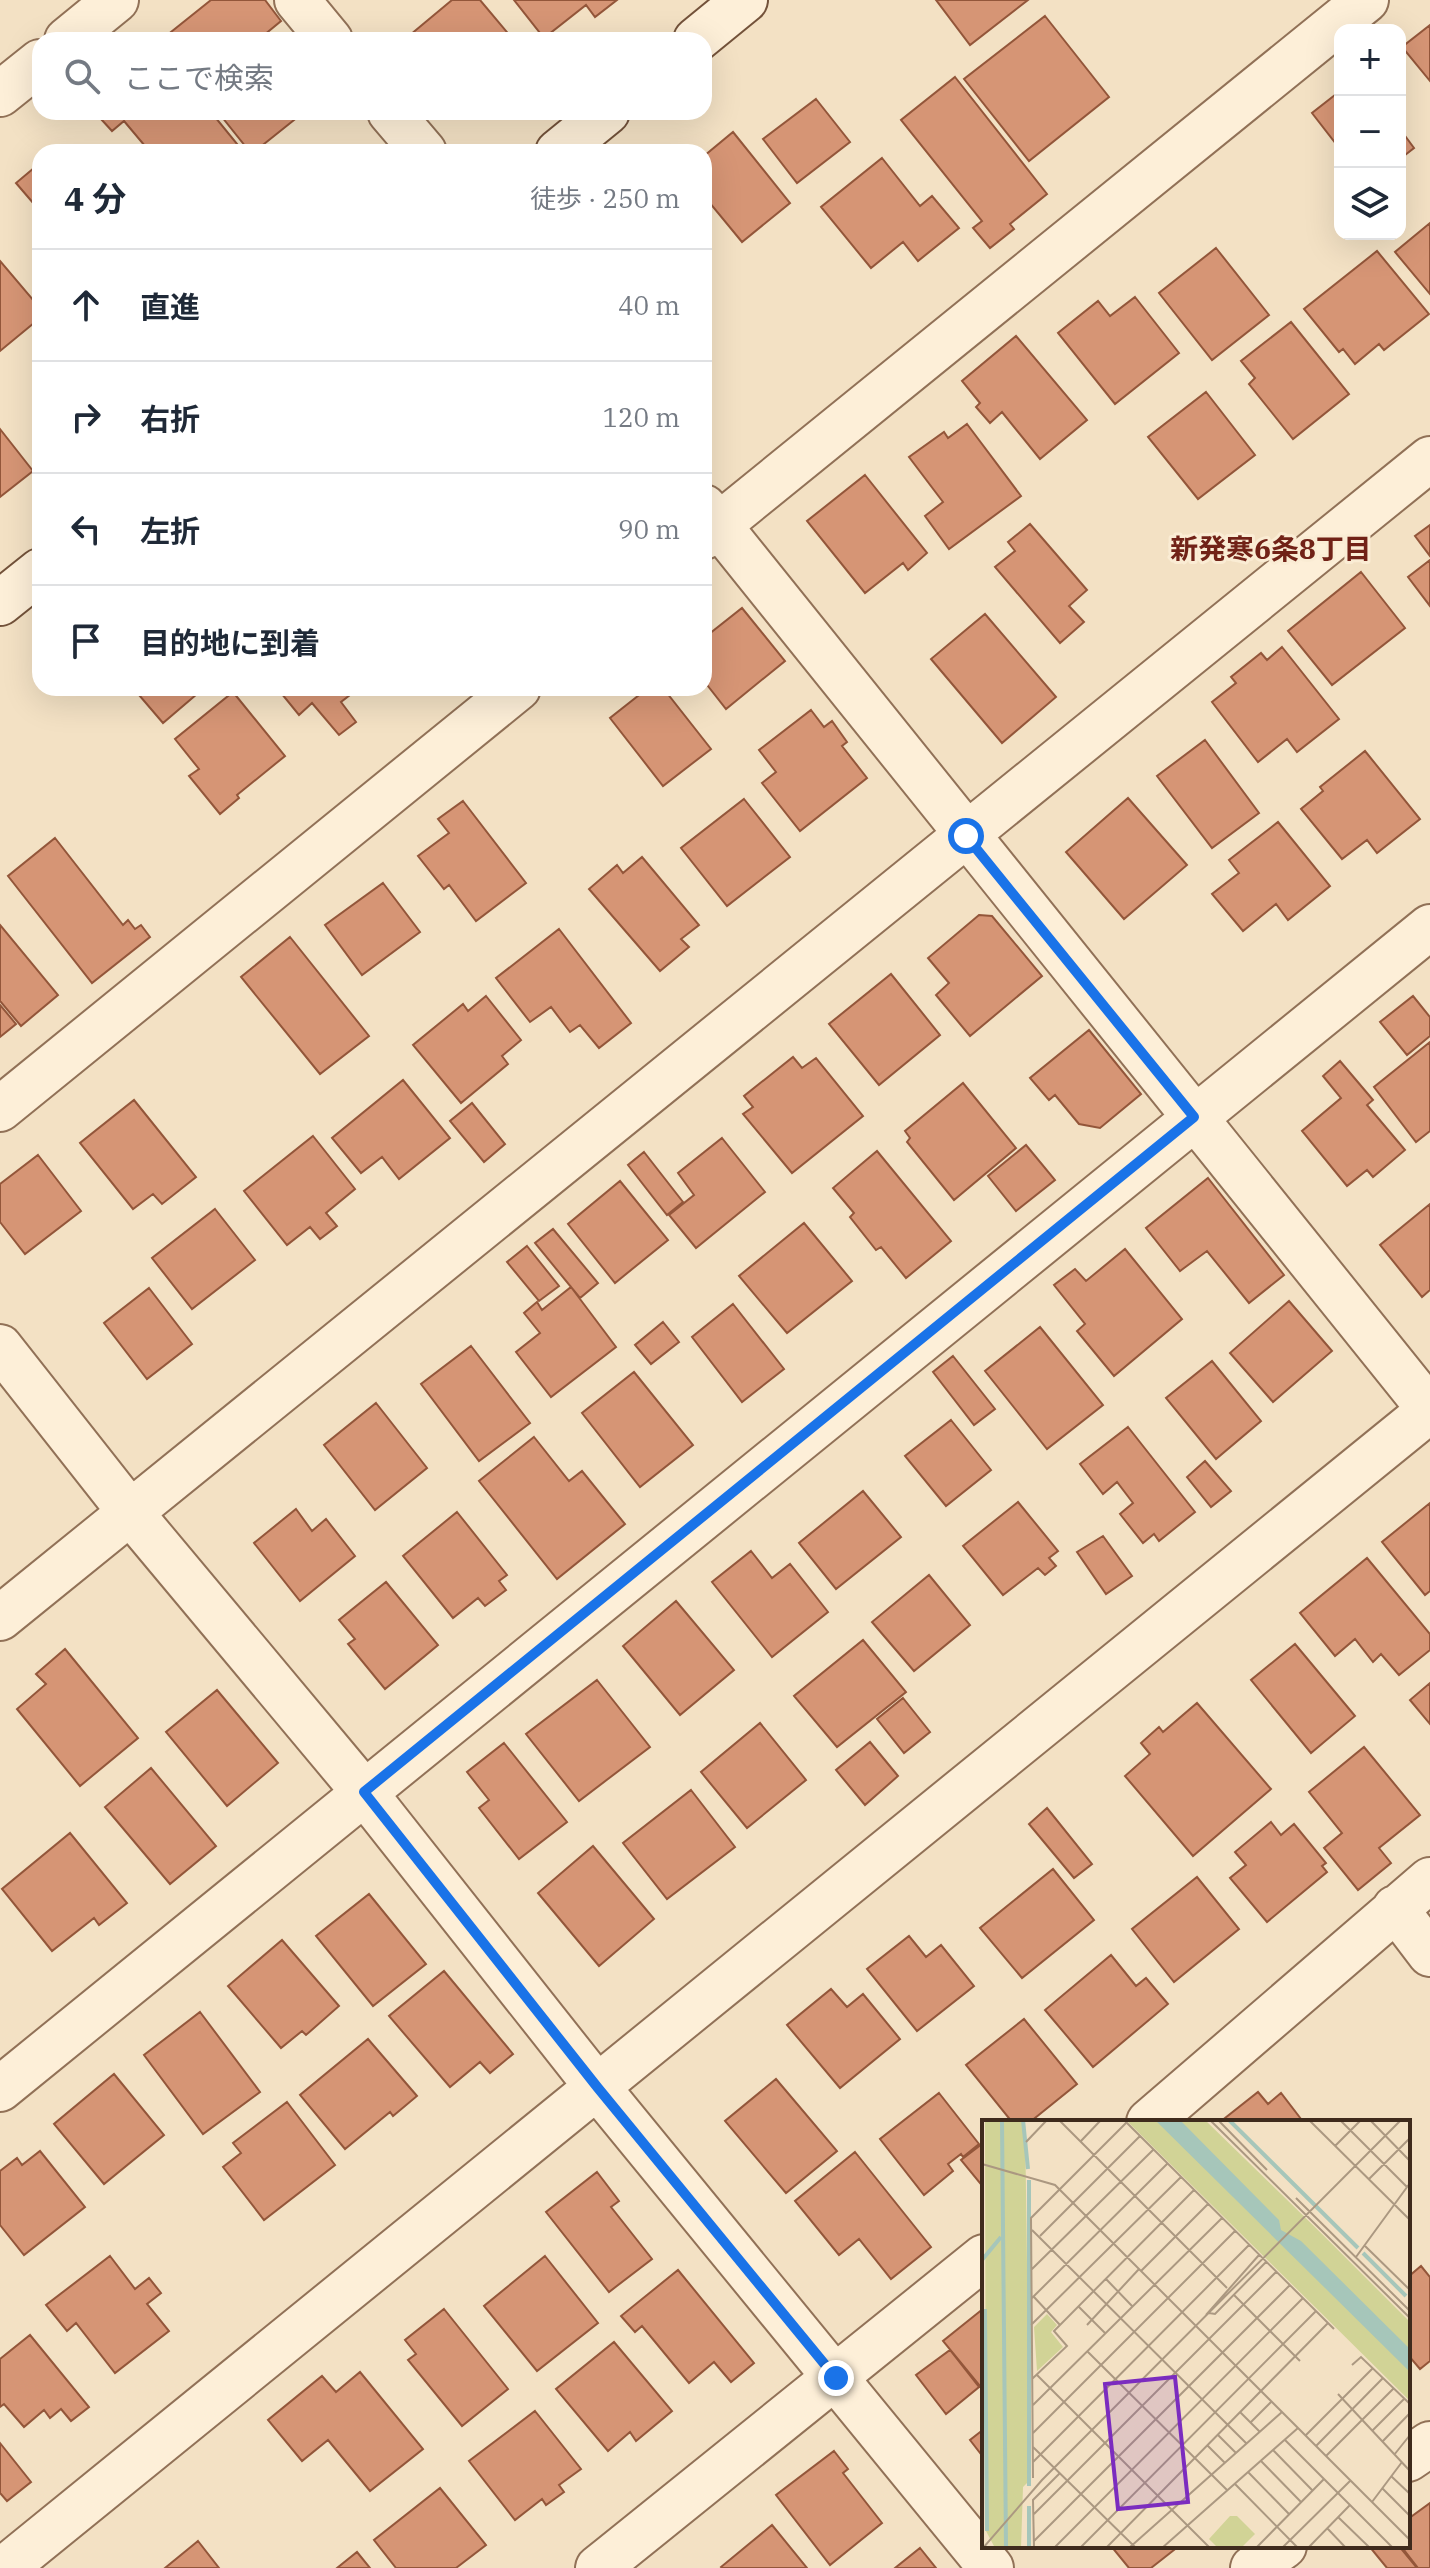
<!DOCTYPE html>
<html lang="ja">
<meta charset="utf-8">
<style>
:root{--surface:#fff;--page:#f2f2f3;--text:#1f2937;--muted:#747a83;--line:#e0e1e3}
body{margin:0;font-family:"IBM Plex Serif","Noto Sans JP",serif;background:var(--page);color:var(--text)}
.controls{position:absolute;right:24px;top:24px;display:grid;overflow:hidden;border-radius:16px;box-shadow:0 8px 32px #0002}
.controls button{width:72px;height:72px;display:grid;place-items:center;padding:0;border:0;border-bottom:2px solid var(--line);background:var(--surface);color:var(--text);font:40px sans-serif}
.stop{position:absolute;width:24px;height:24px;margin:-18px;border:6px solid #1a73e8;border-radius:50%;background:#fff}
.stop.end{background:#1a73e8;border-color:#fff;box-shadow:0 2px 8px #0008}
.list{margin:0;padding:0;list-style:none}
h2{display:flex;justify-content:space-between;align-items:center;height:104px;margin:0;padding:0 32px;font-size:34px}
h2 small{font-size:26px;font-weight:400;color:var(--muted)}
.list li{display:grid;grid-template-columns:52px 1fr auto;gap:24px;align-items:center;box-sizing:border-box;height:112px;padding:0 32px;border-top:2px solid var(--line)}
.list b{display:block;font-size:30px;white-space:nowrap}
.list em{font-size:26px;font-style:normal;color:var(--muted)}
.icon{flex:none;width:44px;height:44px;fill:none;stroke:currentColor;stroke-width:2;stroke-linecap:round;stroke-linejoin:round}
.map{position:relative;flex:none;width:1430px;height:2568px;overflow:hidden}
.search{position:absolute;background:var(--surface);box-shadow:0 8px 32px #0002;left:32px;top:32px;width:680px;height:88px;display:flex;align-items:center;gap:20px;box-sizing:border-box;padding:0 28px;border-radius:24px;color:var(--muted);font-size:30px}
.panel{position:absolute;background:var(--surface);box-shadow:0 8px 32px #0002;left:32px;top:144px;width:680px;height:552px;border-radius:24px}
.map>svg:first-child{display:block}
.building{fill:#d69575;stroke:#93563a;stroke-width:2}
.lines{fill:none;stroke-linecap:round;stroke-linejoin:round}
.street-casing{stroke:#917157;stroke-width:48}
.secondary-casing{stroke:#73523a;stroke-width:48}
.street{stroke:#fdefd8;stroke-width:44}
.secondary{stroke:#fdefd8;stroke-width:44}
.route{stroke:#1a73e8;stroke-width:10}
.labels{text-anchor:middle;stroke-width:6;stroke-linejoin:round;paint-order:stroke}
.neighbourhood-label{font-size:28px;font-weight:bold;fill:#712217;stroke:#faecd4}
.inset-river{fill:none;stroke:#a6c6ba;stroke-width:4}
.inset-road{fill:none;stroke:#ab9881;stroke-width:2}
.view{fill:#7b2cbf;fill-opacity:0.15;stroke:#7b2cbf;stroke-width:4}
.inset-edge{fill:none;stroke:#3f2b1d;stroke-width:4}
</style>
<div class="map">
<svg width="1430" height="2568" viewBox="0 0 1430 2568">
<rect width="100%" height="100%" fill="#f3e1c4"/>
<!-- building -->
<path class="building" d="M 211,0 L 265,0 L 281,21 L 258,40 L 161,40 Z
M 452,0 L 480,0 L 511,37 L 507,40 L 404,40 Z
M 514,0 L 617,0 L 595,17 L 586,5 L 544,38 Z
M 936,0 L 1028,0 L 970,45 Z
M 1045,16 L 1109,97 L 1029,161 L 964,79 Z
M 1430,25 L 1430,81 L 1402,47 Z
M 955,77 L 1047,194 L 1010,224 L 1014,229 L 990,248 L 973,228 L 982,221 L 901,120 Z
M 1340,91 L 1340,149 L 1312,113 Z
M 816,99 L 850,142 L 797,183 L 763,139 Z
M 109,112 L 211,112 L 242,150 L 150,152 L 124,121 L 112,131 L 101,119 Z
M 218,112 L 304,112 L 254,152 L 250,152 Z
M 1400,129 L 1414,148 L 1400,159 Z
M 733,132 L 790,203 L 742,242 L 704,196 L 704,156 Z
M 882,158 L 920,206 L 932,196 L 959,228 L 918,261 L 903,242 L 871,268 L 821,207 Z
M 40,163 L 40,211 L 16,183 Z
M 1430,223 L 1430,294 L 1395,252 Z
M 1216,248 L 1269,315 L 1212,360 L 1159,293 Z
M 1377,251 L 1429,314 L 1384,350 L 1379,344 L 1355,364 L 1343,349 L 1339,352 L 1304,309 Z
M 0,261 L 40,308 L 40,318 L 0,351 Z
M 1135,297 L 1179,353 L 1115,404 L 1058,333 L 1098,301 L 1110,316 Z
M 1291,322 L 1349,394 L 1293,439 L 1249,384 L 1255,378 L 1241,361 Z
M 1016,336 L 1087,420 L 1040,459 L 1002,412 L 990,423 L 976,407 L 980,403 L 962,381 Z
M 1206,392 L 1255,455 L 1198,499 L 1148,437 Z
M 967,424 L 1021,496 L 949,549 L 925,516 L 943,502 L 909,457 L 944,432 L 948,438 Z
M 0,429 L 33,471 L 0,497 Z
M 865,475 L 927,553 L 908,570 L 903,563 L 865,593 L 807,521 Z
M 1030,524 L 1087,590 L 1069,606 L 1084,622 L 1060,643 L 995,567 L 1015,551 L 1008,542 Z
M 1430,525 L 1430,556 L 1415,536 Z
M 1430,560 L 1430,606 L 1408,577 Z
M 1361,572 L 1405,628 L 1332,685 L 1288,631 Z
M 742,608 L 785,661 L 726,709 L 704,681 L 704,638 Z
M 985,614 L 1056,697 L 1002,743 L 931,659 Z
M 1282,647 L 1339,719 L 1297,752 L 1287,739 L 1258,762 L 1212,702 L 1236,683 L 1231,677 L 1261,653 L 1267,660 Z
M 133,688 L 204,688 L 163,723 Z
M 277,688 L 359,688 L 341,702 L 356,722 L 339,735 L 312,703 L 299,715 Z
M 648,688 L 663,688 L 711,749 L 663,786 L 610,718 Z
M 233,692 L 285,756 L 237,795 L 239,798 L 220,814 L 189,776 L 199,769 L 175,739 Z
M 811,710 L 824,727 L 832,721 L 847,742 L 842,746 L 867,778 L 800,831 L 762,783 L 776,772 L 759,750 Z
M 1205,740 L 1259,813 L 1212,848 L 1157,776 Z
M 1365,751 L 1420,819 L 1377,853 L 1367,840 L 1342,859 L 1301,809 L 1323,791 L 1320,787 Z
M 1128,798 L 1187,865 L 1124,919 L 1066,852 Z
M 744,799 L 790,857 L 727,906 L 681,848 Z
M 463,801 L 526,883 L 476,921 L 449,885 L 444,889 L 418,856 L 449,833 L 438,819 Z
M 1278,822 L 1330,886 L 1288,920 L 1276,904 L 1243,931 L 1212,894 L 1239,873 L 1229,860 Z
M 55,838 L 123,925 L 128,920 L 135,929 L 141,925 L 150,937 L 92,983 L 8,876 Z
M 642,857 L 699,925 L 681,939 L 689,947 L 660,971 L 589,889 L 617,865 L 623,873 Z
M 383,883 L 420,932 L 362,975 L 325,925 Z
M 979,915 L 992,916 L 1042,976 L 970,1036 L 936,995 L 949,983 L 928,958 Z
M 0,925 L 58,995 L 21,1026 L 0,1001 Z
M 559,929 L 631,1023 L 599,1048 L 580,1025 L 570,1032 L 551,1007 L 530,1022 L 496,978 Z
M 290,937 L 369,1036 L 320,1074 L 241,977 Z
M 891,974 L 940,1035 L 879,1085 L 829,1024 Z
M 486,996 L 521,1040 L 502,1056 L 508,1064 L 461,1103 L 413,1045 L 463,1004 L 468,1011 Z
M 1413,996 L 1430,1017 L 1430,1036 L 1407,1055 L 1380,1022 Z
M 0,1005 L 16,1024 L 0,1037 Z
M 1089,1030 L 1141,1094 L 1100,1128 L 1079,1124 L 1055,1095 L 1049,1100 L 1030,1078 Z
M 1430,1042 L 1430,1131 L 1416,1142 L 1374,1087 Z
M 793,1057 L 802,1068 L 816,1058 L 863,1116 L 792,1173 L 743,1114 L 753,1107 L 744,1096 Z
M 1340,1061 L 1373,1100 L 1367,1105 L 1405,1150 L 1373,1177 L 1367,1170 L 1347,1186 L 1302,1131 L 1341,1098 L 1323,1076 Z
M 403,1080 L 450,1138 L 399,1179 L 382,1157 L 361,1173 L 332,1138 Z
M 963,1083 L 1016,1148 L 954,1200 L 907,1142 L 910,1138 L 905,1131 Z
M 134,1100 L 196,1177 L 162,1204 L 153,1194 L 133,1209 L 80,1143 Z
M 472,1103 L 505,1144 L 484,1162 L 450,1121 Z
M 313,1136 L 355,1189 L 326,1213 L 337,1226 L 320,1239 L 310,1227 L 287,1245 L 244,1191 Z
M 722,1138 L 765,1192 L 696,1248 L 669,1215 L 694,1195 L 678,1173 Z
M 1026,1145 L 1055,1180 L 1016,1211 L 988,1176 Z
M 877,1151 L 951,1241 L 906,1278 L 881,1247 L 876,1250 L 850,1217 L 854,1213 L 833,1188 Z
M 644,1152 L 683,1202 L 667,1215 L 628,1165 Z
M 38,1155 L 81,1211 L 25,1254 L 0,1222 L 0,1184 Z
M 1208,1178 L 1284,1275 L 1249,1303 L 1207,1251 L 1180,1271 L 1146,1228 Z
M 620,1181 L 668,1240 L 615,1283 L 568,1224 Z
M 1430,1204 L 1430,1290 L 1422,1297 L 1380,1245 Z
M 215,1209 L 255,1260 L 192,1309 L 152,1258 Z
M 804,1223 L 852,1281 L 787,1333 L 739,1276 Z
M 553,1229 L 598,1283 L 580,1298 L 535,1243 Z
M 527,1246 L 559,1286 L 539,1301 L 507,1262 Z
M 1125,1249 L 1182,1319 L 1114,1376 L 1077,1331 L 1085,1324 L 1054,1285 L 1075,1269 L 1086,1281 Z
M 571,1287 L 616,1347 L 551,1397 L 516,1352 L 540,1333 L 524,1313 L 537,1302 L 542,1310 Z
M 149,1288 L 192,1344 L 147,1379 L 104,1323 Z
M 1289,1301 L 1332,1351 L 1273,1402 L 1230,1353 Z
M 733,1304 L 784,1369 L 742,1402 L 692,1337 Z
M 663,1322 L 679,1342 L 651,1364 L 635,1345 Z
M 1040,1327 L 1103,1405 L 1047,1449 L 985,1371 Z
M 471,1346 L 530,1423 L 479,1461 L 421,1384 Z
M 953,1356 L 995,1409 L 974,1425 L 933,1372 Z
M 1212,1361 L 1261,1421 L 1216,1459 L 1166,1398 Z
M 634,1372 L 693,1445 L 640,1487 L 582,1413 Z
M 376,1403 L 427,1468 L 375,1510 L 324,1445 Z
M 951,1420 L 991,1470 L 946,1506 L 905,1456 Z
M 1128,1427 L 1195,1512 L 1159,1541 L 1154,1534 L 1143,1543 L 1120,1514 L 1133,1503 L 1117,1482 L 1103,1494 L 1080,1464 Z
M 534,1437 L 569,1481 L 582,1471 L 625,1524 L 557,1579 L 479,1481 Z
M 1205,1461 L 1231,1491 L 1211,1507 L 1187,1477 Z
M 863,1491 L 901,1537 L 836,1589 L 799,1543 Z
M 1018,1502 L 1058,1551 L 1049,1558 L 1056,1566 L 1045,1575 L 1038,1568 L 1003,1595 L 963,1546 Z
M 1430,1503 L 1430,1591 L 1425,1595 L 1382,1542 Z
M 296,1509 L 312,1531 L 326,1519 L 355,1556 L 300,1601 L 254,1543 Z
M 457,1512 L 507,1575 L 499,1581 L 506,1590 L 485,1606 L 478,1598 L 453,1618 L 403,1556 Z
M 1103,1536 L 1132,1576 L 1106,1594 L 1077,1552 Z
M 751,1551 L 772,1578 L 790,1564 L 828,1612 L 772,1657 L 712,1582 Z
M 1367,1558 L 1430,1634 L 1430,1650 L 1399,1675 L 1381,1654 L 1373,1662 L 1355,1639 L 1335,1656 L 1300,1613 Z
M 929,1575 L 970,1625 L 914,1671 L 872,1622 Z
M 386,1582 L 438,1645 L 385,1689 L 348,1644 L 355,1639 L 339,1620 Z
M 676,1601 L 734,1670 L 680,1715 L 623,1646 Z
M 863,1640 L 906,1692 L 837,1747 L 794,1696 Z
M 1295,1644 L 1355,1716 L 1311,1753 L 1251,1680 Z
M 65,1649 L 138,1738 L 80,1786 L 17,1709 L 46,1684 L 36,1674 Z
M 597,1680 L 650,1747 L 579,1801 L 526,1734 Z
M 1430,1683 L 1430,1724 L 1410,1700 Z
M 217,1690 L 278,1763 L 227,1806 L 166,1732 Z
M 903,1698 L 930,1732 L 904,1753 L 877,1719 Z
M 1197,1703 L 1271,1789 L 1193,1856 L 1125,1776 L 1150,1754 L 1141,1743 L 1159,1727 L 1163,1732 Z
M 760,1723 L 806,1780 L 747,1828 L 701,1772 Z
M 870,1742 L 898,1776 L 865,1805 L 836,1770 Z
M 504,1743 L 567,1822 L 519,1859 L 479,1808 L 489,1800 L 467,1772 Z
M 1364,1747 L 1420,1815 L 1379,1848 L 1391,1863 L 1358,1890 L 1324,1848 L 1342,1833 L 1309,1792 Z
M 151,1768 L 216,1846 L 170,1884 L 105,1807 Z
M 691,1790 L 735,1847 L 667,1899 L 623,1843 Z
M 1047,1808 L 1092,1864 L 1074,1878 L 1029,1824 Z
M 1271,1822 L 1281,1835 L 1294,1824 L 1326,1863 L 1322,1866 L 1327,1872 L 1267,1922 L 1230,1878 L 1246,1865 L 1235,1852 Z
M 70,1833 L 127,1903 L 99,1925 L 94,1918 L 52,1951 L 2,1889 Z
M 593,1846 L 654,1919 L 599,1966 L 538,1893 Z
M 1053,1869 L 1094,1920 L 1022,1978 L 980,1928 Z
M 1197,1877 L 1239,1929 L 1174,1982 L 1132,1929 Z
M 369,1894 L 426,1964 L 373,2006 L 316,1936 Z
M 909,1936 L 926,1957 L 941,1945 L 974,1986 L 917,2031 L 867,1969 Z
M 282,1940 L 339,2006 L 306,2035 L 302,2031 L 281,2048 L 228,1986 Z
M 1111,1955 L 1136,1986 L 1146,1978 L 1168,2004 L 1093,2067 L 1045,2010 Z
M 444,1971 L 513,2054 L 490,2073 L 480,2062 L 450,2087 L 389,2016 Z
M 831,1989 L 847,2007 L 863,1994 L 900,2039 L 840,2088 L 787,2025 Z
M 200,2012 L 260,2092 L 203,2134 L 144,2055 Z
M 1024,2019 L 1077,2084 L 1030,2122 L 1012,2122 L 966,2065 Z
M 368,2039 L 417,2096 L 393,2116 L 390,2112 L 345,2149 L 300,2095 Z
M 114,2074 L 164,2135 L 104,2184 L 54,2124 Z
M 776,2079 L 837,2151 L 786,2193 L 725,2121 Z
M 1258,2092 L 1268,2104 L 1281,2093 L 1301,2119 L 1297,2122 L 1220,2122 Z
M 939,2093 L 979,2144 L 963,2157 L 961,2154 L 948,2164 L 953,2171 L 924,2195 L 880,2139 Z
M 287,2102 L 335,2165 L 264,2220 L 223,2167 L 241,2153 L 233,2143 Z
M 982,2144 L 984,2147 L 984,2188 L 961,2160 Z
M 40,2151 L 85,2207 L 24,2255 L 0,2225 L 0,2171 L 17,2158 L 22,2165 Z
M 855,2152 L 931,2247 L 891,2279 L 859,2239 L 839,2255 L 795,2201 Z
M 597,2172 L 619,2201 L 611,2207 L 652,2259 L 609,2292 L 546,2212 Z
M 110,2256 L 135,2289 L 149,2278 L 161,2293 L 147,2304 L 169,2331 L 115,2373 L 76,2323 L 67,2331 L 46,2305 Z
M 545,2256 L 598,2323 L 537,2371 L 484,2306 Z
M 1421,2266 L 1430,2277 L 1430,2361 L 1420,2369 L 1408,2355 L 1408,2277 Z
M 678,2270 L 754,2363 L 731,2382 L 714,2362 L 689,2383 L 642,2326 L 635,2332 L 621,2316 Z
M 984,2308 L 984,2391 L 943,2341 Z
M 444,2309 L 508,2389 L 462,2426 L 408,2360 L 416,2354 L 405,2340 Z
M 30,2335 L 89,2407 L 71,2421 L 61,2409 L 50,2418 L 44,2410 L 24,2427 L 4,2404 L 0,2407 L 0,2359 Z
M 614,2342 L 672,2411 L 636,2441 L 630,2432 L 608,2451 L 556,2389 Z
M 950,2350 L 979,2387 L 946,2414 L 916,2375 Z
M 360,2372 L 423,2449 L 370,2491 L 328,2440 L 302,2461 L 268,2420 L 322,2376 L 336,2392 Z
M 535,2411 L 581,2469 L 559,2485 L 564,2492 L 546,2505 L 542,2499 L 515,2520 L 469,2461 Z
M 984,2429 L 984,2458 L 970,2440 Z
M 0,2443 L 31,2482 L 7,2501 L 0,2493 Z
M 834,2451 L 848,2469 L 843,2473 L 882,2523 L 830,2565 L 776,2495 Z
M 440,2488 L 486,2545 L 456,2568 L 396,2568 L 374,2540 Z
M 1430,2503 L 1430,2568 L 1418,2568 L 1401,2546 L 1408,2546 L 1408,2519 Z
M 772,2525 L 807,2568 L 722,2568 L 721,2567 Z
M 198,2541 L 219,2568 L 165,2568 Z
M 1111,2546 L 1179,2546 L 1151,2568 L 1129,2568 Z
M 1369,2546 L 1399,2546 L 1417,2568 L 1387,2568 Z
M 920,2548 L 936,2568 L 895,2568 Z
M 357,2552 L 370,2568 L 337,2568 Z"/>
<g class="lines">
<!-- street casing -->
<g class="street-casing">
<path id="street" d="M 297,0 L 330,40
M 67,40 L 116,0
M 0,94 L 40,62
M 390,112 L 424,152
M 704,507 L 1430,1410
M 704,537 L 1366,0
M 0,1109 L 518,688
M 0,1347 L 130,1512 L 364,1792 L 598,2088 L 991,2568
M 0,1618 L 1430,459
M 1395,1908 L 1430,1954
M 0,2089 L 1430,927
M 1149,2122 L 1430,1880
M 1408,2459 L 1430,2444
M 5,2568 L 1430,1410
M 598,2568 L 984,2257
M 1253,2568 L 1284,2546"/>
</g>
<!-- secondary casing -->
<g class="secondary-casing">
<path id="secondary" d="M 696,40 L 745,0
M 558,152 L 607,112
M 0,603 L 40,571"/>
</g>
<!-- street -->
<use href="#street" class="street"/>
<!-- secondary -->
<use href="#secondary" class="secondary"/>
</g>
<g class="lines">
<!-- route -->
<path class="route" d="M 836,2378 L 598,2088 L 364,1792 L 1194,1117 L 966,836"/>
</g>
<g class="labels">
<!-- neighbourhood labels -->
<g class="neighbourhood-label">
<text x="1271" y="559">新発寒6条8丁目</text>
</g>
</g>
<!-- overview -->
<g transform="translate(982 2120)">
<rect width="428" height="428" fill="#f3e1c4"/>
<path d="M 3,0 L 43,0 L 48,360 L 41,367 L 39,428 L 13,428 L 4,411 ZM 144,0 L 223,0 L 340,114 L 428,202 L 428,281 ZM 65,194 L 75,205 L 69,212 L 81,227 L 55,251 L 52,207 ZM 248,396 L 255,396 L 273,414 L 259,428 L 236,428 L 227,419 Z" fill="#d1d396"/>
<path d="M 173,0 L 198,0 L 297,100 L 299,110 L 319,121 L 428,229 L 428,252 Z" fill="#a6c6ba"/>
<path class="inset-river" d="M 20,0 L 24,428M 41,0 L 46,49M 247,0 L 376,128M 381,133 L 424,176M 0,140 L 19,117M 3,189 L 5,411M 47,366 L 47,60M 47,386 L 47,428"/>
<path class="inset-road" d="M 77,0 L 245,168M 228,0 L 428,198M 236,0 L 285,50M 327,0 L 428,100M 358,0 L 425,67M 388,0 L 428,41M 143,1 L 352,209M 44,22 L 65,0M 98,22 L 119,0M 353,26 L 379,0M 0,44 L 73,65 L 428,420M 387,59 L 428,18M 314,78 L 428,191M 50,110 L 265,324M 58,116 L 158,16M 382,125 L 428,170M 374,137 L 428,63M 49,150 L 171,30M 159,151 L 226,84M 124,159 L 151,187M 252,175 L 318,241M 52,177 L 78,205M 50,178 L 185,44M 96,186 L 124,214M 227,193 L 233,194 L 284,142M 224,195 L 277,135M 49,205 L 199,57M 105,205 L 157,149M 106,232 L 245,370M 370,245 L 379,237 L 428,284M 55,255 L 228,428M 0,257 L 0,413M 50,259 L 85,226 L 72,211 L 212,70M 356,274 L 428,351M 51,285 L 240,98M 258,292 L 278,312M 269,302 L 290,281M 390,311 L 422,279M 51,313 L 253,111M 236,315 L 254,333M 323,316 L 391,248M 303,320 L 411,428M 400,322 L 428,293M 226,326 L 243,343M 334,326 L 401,258M 51,327 L 154,428M 291,330 L 331,371M 412,335 L 428,315M 344,336 L 412,268M 279,341 L 319,382M 51,342 L 267,125M 266,352 L 307,394M 409,356 L 428,374M 51,358 L 49,98 L 144,3M 253,364 L 316,428M 400,368 L 428,396M 390,382 L 420,342M 52,394 L 294,152M 356,397 L 388,428M 345,408 L 364,428M 52,421 L 308,165M 1,428 L 60,360 L 419,0M 52,428 L 51,380 L 78,353M 72,428 L 321,178M 98,428 L 334,191M 124,428 L 346,203M 147,428 L 300,292M 180,428 L 316,308M 274,428 L 342,359M 300,428 L 368,361M 326,428 L 368,385"/>
<path class="view" d="M 193,257 L 206,382 L 136,389 L 123,264 Z"/>
<rect width="428" height="428" class="inset-edge"/>
</g>
</svg>
<div class="controls">
<button>+</button>
<button>−</button>
<button><svg class="icon" aria-label="layers" viewBox="0 0 24 24"><path d="M12 4l9 5-9 5-9-5zM3 14l9 5 9-5"/></svg></button>
</div>
<div class="stop" style="left:966px;top:836px"></div>
<div class="stop end" style="left:836px;top:2378px"></div>
<div class="search"><svg class="icon" aria-label="search" viewBox="0 0 24 24"><circle cx="10" cy="10" r="6"/><path d="M15 15l6 6"/></svg>ここで検索</div>
<section class="panel">
<h2>4 分<small>徒歩 · 250 m</small></h2>
<ul class="list">
<li><svg class="icon" aria-label="ahead" viewBox="0 0 24 24"><path d="M12 20V5M6 11l6-6 6 6"/></svg><div><b>直進</b></div><em>40 m</em></li>
<li><svg class="icon" aria-label="right" viewBox="0 0 24 24"><path d="M7 20v-9h11M14 6l5 5-5 5"/></svg><div><b>右折</b></div><em>120 m</em></li>
<li><svg class="icon" aria-label="left" viewBox="0 0 24 24"><path d="M17 20v-9H6M10 6l-5 5 5 5"/></svg><div><b>左折</b></div><em>90 m</em></li>
<li><svg class="icon" aria-label="arrive" viewBox="0 0 24 24"><path d="M6 21V4h12l-3 4 3 4H6"/></svg><div><b>目的地に到着</b></div></li>
</ul>
</section>
</div>
